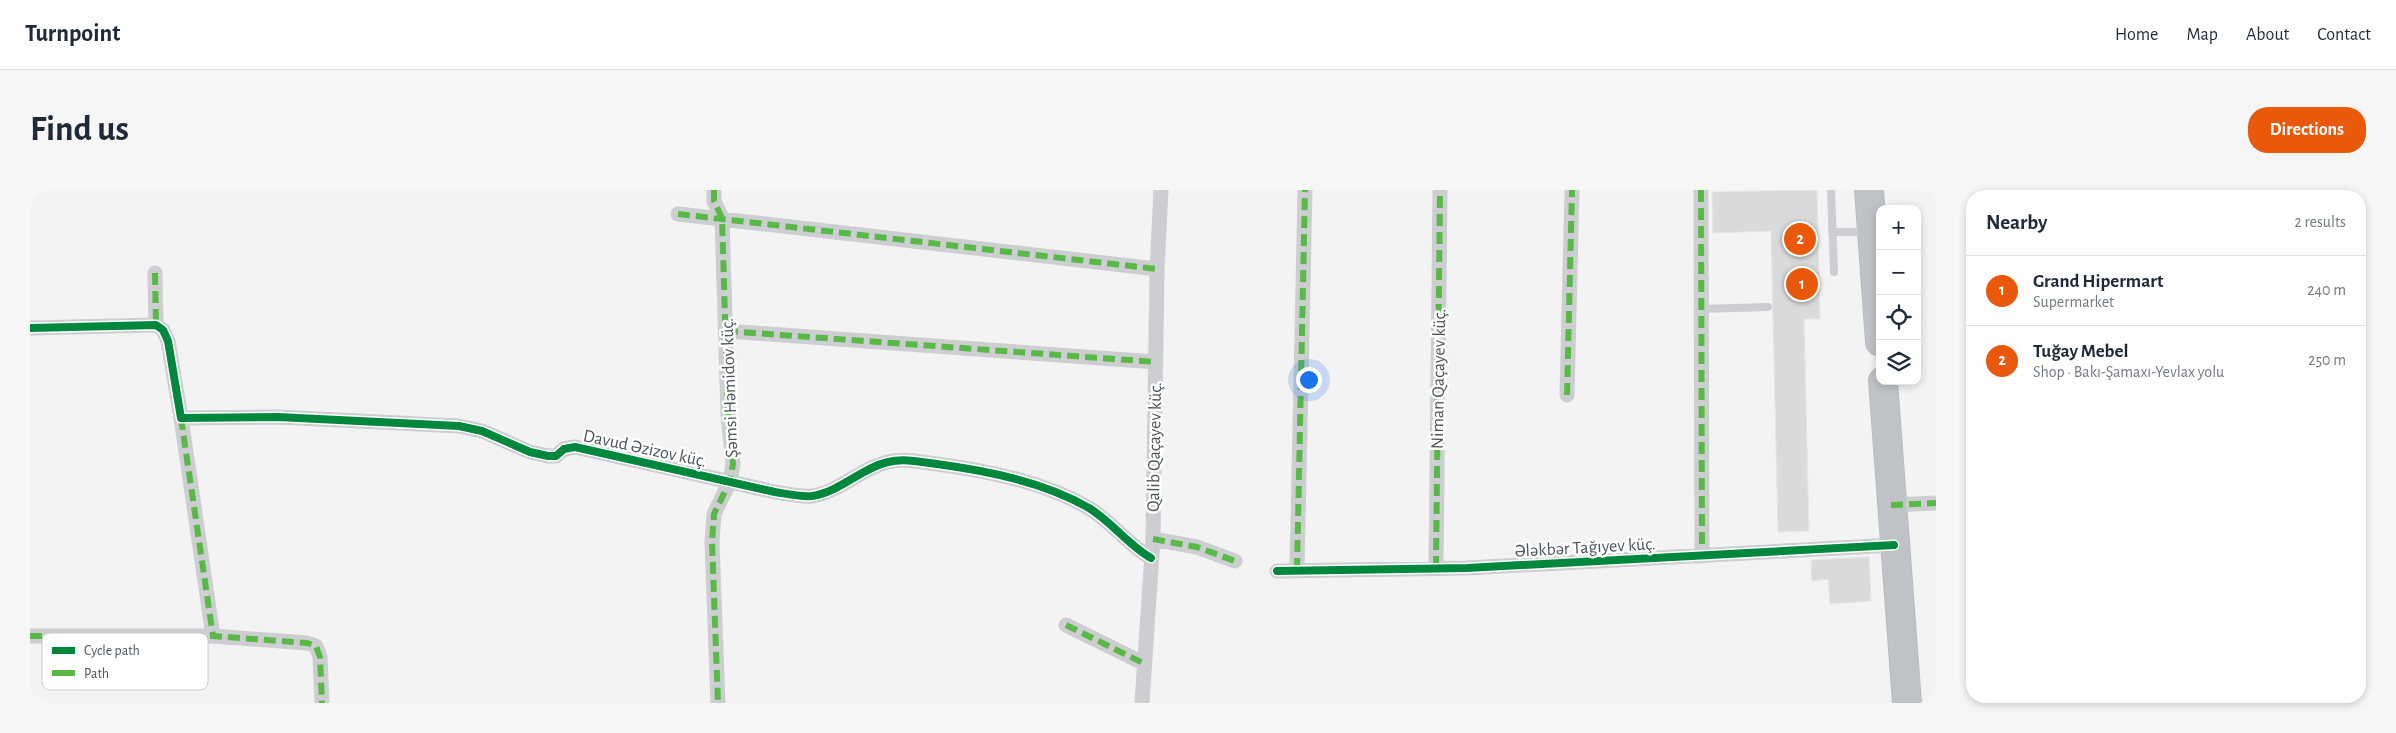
<!DOCTYPE html>
<meta charset="utf-8">
<style>
:root{--surface:#fff;--page:#f6f6f7;--text:#1f2937;--muted:#747a83;--line:#e0e1e3;--accent:#ea580c}
body{margin:0;font-family:"Alegreya Sans",sans-serif;background:var(--page);color:var(--text)}
.controls{position:absolute;right:15px;top:15px;display:grid;overflow:hidden;border-radius:10px;box-shadow:0 2px 8px #0003}
.controls button{width:45px;height:45px;display:grid;place-items:center;padding:0;border:0;border-bottom:1px solid var(--line);background:var(--surface);color:var(--text);font:25px sans-serif}
.you{position:absolute;left:1278px;top:189px;width:18px;height:18px;margin:-12px;border:4px solid #fff;border-radius:50%;background:#1a73e8;box-shadow:0 0 0 8px #1a73e833}
.badge{display:grid;place-items:center;width:32px;height:32px;border-radius:50%;background:var(--accent);color:#fff;font-size:16px;font-weight:700}
.pin{position:absolute;translate:-50% -50%;border:2px solid #fff;box-shadow:0 1px 5px #0006}
.list{margin:0;padding:0;list-style:none}
h2{display:flex;justify-content:space-between;align-items:center;height:65px;margin:0;padding:0 20px;font-size:21px}
h2 small{font-size:16px;font-weight:400;color:var(--muted)}
.list li{display:grid;grid-template-columns:32px 1fr auto;gap:15px;align-items:center;box-sizing:border-box;height:70px;padding:0 20px;border-top:1px solid var(--line)}
.list b{display:block;font-size:19px;white-space:nowrap}
.list p{margin:0;font-size:16px;white-space:nowrap;color:var(--muted)}
.list em{font-size:16px;font-style:normal;color:var(--muted)}
.icon{flex:none;width:28px;height:28px;fill:none;stroke:currentColor;stroke-width:2;stroke-linecap:round;stroke-linejoin:round}
.map{position:relative;flex:none;width:1906px;height:513px;overflow:hidden;border-radius:20px}
header{display:flex;align-items:center;gap:30px;box-sizing:border-box;height:70px;padding:0 25px;background:var(--surface);border-bottom:1px solid var(--line)}
header strong{font-size:24px}
nav{display:flex;gap:28px;margin-inline-start:auto;font-size:18px}
.intro{display:flex;align-items:center;justify-content:space-between;box-sizing:border-box;height:120px;padding:0 30px}
h1{margin:0;font-size:35px}
.button{padding:12px 22px;border-radius:20px;background:var(--accent);color:#fff;font-size:18px;font-weight:700}
main{display:flex;gap:30px;padding:0 30px}
aside{flex:1;background:var(--surface);border-radius:20px;box-shadow:0 2px 8px #0003}
.map>svg:first-child{display:block}
.building{fill:#d9dadc;stroke:#e5e5e5}
.lines{fill:none;stroke-linecap:round;stroke-linejoin:round}
.highway-casing{stroke:#b9bcc1;stroke-width:30}
.lane{stroke:#cdced1;stroke-width:8}
.street{stroke:#cdced1;stroke-width:15}
.highway{stroke:#bfc3c7;stroke-width:28}
.quiet{stroke:#58b947;stroke-width:6;stroke-dasharray:12 6;stroke-linecap:butt}
.cycleway-casing{stroke:#fff;stroke-width:11}
.cycleway{stroke:#00873e;stroke-width:8}
.labels{text-anchor:middle;stroke-width:5;stroke-linejoin:round;paint-order:stroke}
.street-label{font-size:18px;fill:#4c545d;stroke:#fff}
.key{fill:#fff;stroke:#c9ccce;stroke-width:1}
.key-label{font-size:14px;fill:#4c545d}
</style>
<header>
<strong>Turnpoint</strong>
<nav><a>Home</a><a>Map</a><a>About</a><a>Contact</a></nav>
</header>
<div class="intro"><h1>Find us</h1><a class="button">Directions</a></div>
<main>
<div class="map">
<svg width="1906" height="513" viewBox="0 0 1906 513">
<rect width="100%" height="100%" fill="#f3f3f3"/>
<!-- building -->
<path class="building" d="M 1787,0 L 1790,129 L 1774,129 L 1779,341 L 1748,342 L 1741,41 L 1683,43 L 1682,2 Z
M 1839,367 L 1841,411 L 1800,414 L 1798,389 L 1782,391 L 1781,370 Z"/>
<g class="lines">
<!-- highway casing -->
<g class="highway-casing">
<path id="highway" d="M 1839,0 L 1850,152
M 1853,191 L 1877,513"/>
</g>
<!-- lane -->
<path class="lane" d="M 1801,0 L 1804,82
M 1802,42 L 1838,42
M 1671,119 L 1738,117"/>
<!-- street -->
<path class="street" d="M 684,0 L 684,11 L 692,28 L 698,225 L 703,274 L 700,291 L 684,324 L 682,352 L 688,513
M 1671,0 L 1672,366
M 648,24 L 1127,79
M 125,83 L 126,135
M 0,138 L 126,135 L 133,140 L 138,151 L 151,228 L 248,227 L 429,236 L 452,241 L 500,262 L 518,266 L 526,266 L 534,259 L 545,257 L 745,302 C 757,304 770,307 782,306 C 810,302 831,278 858,272 C 874,268 891,272 907,274 C 958,281 1014,292 1059,318 C 1082,332 1098,355 1121,368
M 696,141 L 1126,172
M 1537,205 L 1542,0
M 151,228 L 183,446
M 1861,315 L 1906,313
M 1123,349 L 1167,357 L 1205,371
M 1406,378 L 1410,0
M 1267,380 L 1275,0
M 1247,381 L 1437,378 L 1864,355
M 1036,435 L 1113,473
M 0,446 L 183,446 L 277,453 L 286,456 L 290,467 L 292,513
M 1112,513 L 1123,349 L 1127,79 L 1131,0"/>
<!-- highway -->
<use href="#highway" class="highway"/>
<!-- quiet -->
<path class="quiet" d="M 684,0 L 684,11 L 692,28 L 698,225 L 703,274 L 700,291 L 684,324 L 682,352 L 688,513
M 1671,0 L 1672,366
M 648,24 L 1127,79
M 125,83 L 126,135
M 696,141 L 1126,172
M 1537,205 L 1542,0
M 151,228 L 183,446
M 1861,315 L 1906,313
M 1123,349 L 1167,357 L 1205,371
M 1406,378 L 1410,0
M 1267,380 L 1275,0
M 1036,435 L 1113,473
M 0,446 L 183,446 L 277,453 L 286,456 L 290,467 L 292,513"/>
<!-- cycleway casing -->
<g class="cycleway-casing">
<path id="cycleway" d="M 0,138 L 126,135 L 133,140 L 138,151 L 151,228 L 248,227 L 429,236 L 452,241 L 500,262 L 518,266 L 526,266 L 534,259 L 545,257 L 745,302 C 757,304 770,307 782,306 C 810,302 831,278 858,272 C 874,268 891,272 907,274 C 958,281 1014,292 1059,318 C 1082,332 1098,355 1121,368
M 1247,381 L 1437,378 L 1864,355"/>
</g>
<!-- cycleway -->
<use href="#cycleway" class="cycleway"/>
</g>
<g class="labels">
<!-- street labels -->
<g class="street-label">
<text transform="translate(1408 189) rotate(-89)" y="6">Niman Qaçayev küç.</text>
<text transform="translate(699 198) rotate(-92)" y="6">Şəmsi Həmidov küç.</text>
<text transform="translate(1124 257) rotate(-89)" y="6">Qalib Qaçayev küç.</text>
<text transform="translate(615 258) rotate(12)" y="6">Davud Əzizov küç.</text>
<text transform="translate(1555 357) rotate(-3)" y="6">Ələkbər Tağıyev küç.</text>
</g>
</g>
<!-- legend -->
<rect x="12" y="443" width="166" height="57" rx="8" class="key"/>
<rect x="22" y="457" width="23" height="7" fill="#00873e"/>
<rect x="22" y="480" width="23" height="6" fill="#58b947"/>
<g class="key-label">
<text x="54" y="465">Cycle path</text>
<text x="54" y="488">Path</text>
</g>
</svg>
<div class="controls">
<button>+</button>
<button>−</button>
<button><svg class="icon" aria-label="locate" viewBox="0 0 24 24"><circle cx="12" cy="12" r="6"/><path d="M12 2v4M12 18v4M2 12h4M18 12h4"/></svg></button>
<button><svg class="icon" aria-label="layers" viewBox="0 0 24 24"><path d="M12 4l9 5-9 5-9-5zM3 14l9 5 9-5"/></svg></button>
</div>
<div class="you"></div>
<div class="pin badge" style="left:1772px;top:94px">1</div>
<div class="pin badge" style="left:1770px;top:49px">2</div>
</div>
<aside>
<h2>Nearby<small>2 results</small></h2>
<ul class="list">
<li><span class="badge">1</span><div><b>Grand Hipermart</b><p>Supermarket</p></div><em>240 m</em></li>
<li><span class="badge">2</span><div><b>Tuğay Mebel</b><p>Shop · Bakı-Şamaxı-Yevlax yolu</p></div><em>250 m</em></li>
</ul>
</aside>
</main>
